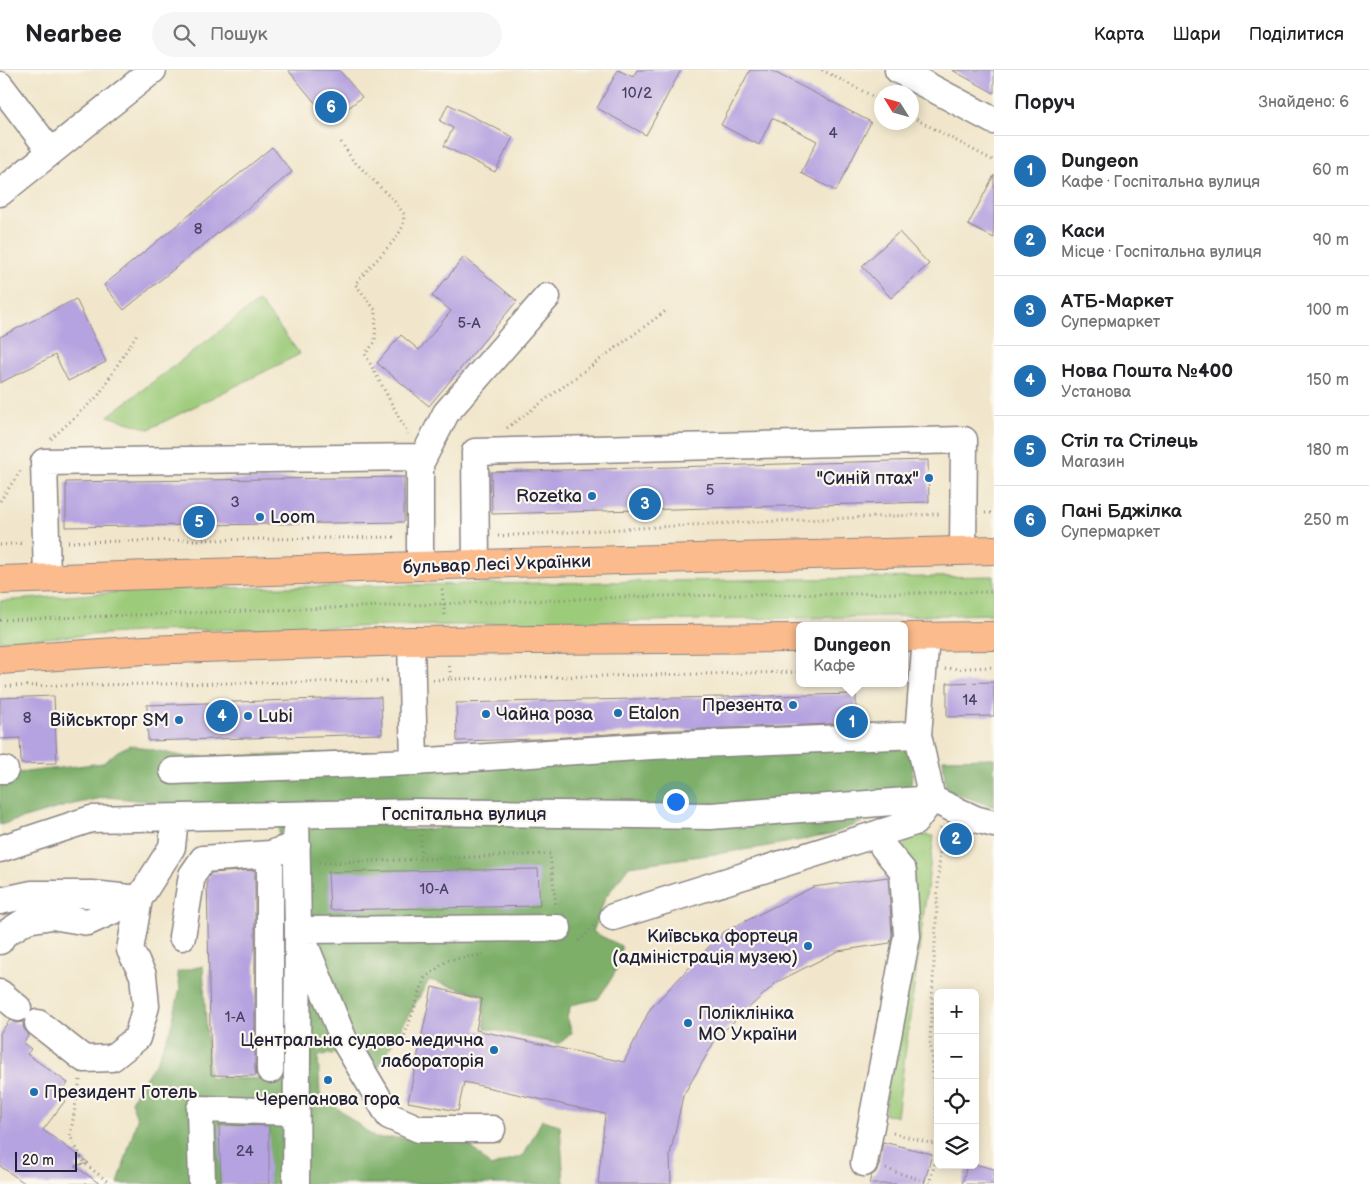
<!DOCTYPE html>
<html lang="uk">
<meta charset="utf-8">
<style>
:root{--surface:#fff;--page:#f6f6f6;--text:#202124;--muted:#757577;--line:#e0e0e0;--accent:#1f6fb2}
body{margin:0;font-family:"Balsamiq Sans",sans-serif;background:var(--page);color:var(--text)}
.controls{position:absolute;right:15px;bottom:15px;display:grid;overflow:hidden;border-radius:8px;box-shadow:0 2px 12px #0003}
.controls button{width:45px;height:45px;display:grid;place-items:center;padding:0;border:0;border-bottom:1px solid var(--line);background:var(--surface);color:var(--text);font:25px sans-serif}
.compass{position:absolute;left:874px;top:15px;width:45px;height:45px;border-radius:50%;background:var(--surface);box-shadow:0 2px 12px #0003;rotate:307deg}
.scale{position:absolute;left:15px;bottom:12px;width:62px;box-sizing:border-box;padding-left:5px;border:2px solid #22223b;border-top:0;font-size:14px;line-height:18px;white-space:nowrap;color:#22223b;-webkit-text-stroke:4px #fbf7ec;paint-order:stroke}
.you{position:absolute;left:675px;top:731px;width:18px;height:18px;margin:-12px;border:4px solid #fff;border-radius:50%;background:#1a73e8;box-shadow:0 0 0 8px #1a73e833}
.badge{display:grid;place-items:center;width:32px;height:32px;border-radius:50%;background:var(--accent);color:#fff;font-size:16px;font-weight:700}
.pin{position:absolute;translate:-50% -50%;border:2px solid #fff;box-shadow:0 1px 5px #0006}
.popup{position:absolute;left:796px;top:552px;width:112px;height:65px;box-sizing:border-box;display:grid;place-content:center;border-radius:8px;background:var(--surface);filter:drop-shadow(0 1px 4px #0005);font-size:16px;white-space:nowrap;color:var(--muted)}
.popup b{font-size:19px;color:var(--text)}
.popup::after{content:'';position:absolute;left:50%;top:100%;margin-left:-10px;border:10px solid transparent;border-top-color:var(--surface)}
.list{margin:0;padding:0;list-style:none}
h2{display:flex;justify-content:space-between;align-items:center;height:65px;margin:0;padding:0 20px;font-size:21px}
h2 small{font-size:16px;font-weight:400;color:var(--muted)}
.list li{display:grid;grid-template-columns:32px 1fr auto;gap:15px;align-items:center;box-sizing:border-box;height:70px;padding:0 20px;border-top:1px solid var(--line)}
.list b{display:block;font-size:19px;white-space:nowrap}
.list p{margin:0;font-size:16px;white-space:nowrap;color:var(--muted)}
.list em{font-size:16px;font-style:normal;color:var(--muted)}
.icon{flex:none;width:28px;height:28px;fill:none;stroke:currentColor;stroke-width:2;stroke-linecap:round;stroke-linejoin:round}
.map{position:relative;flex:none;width:994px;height:1114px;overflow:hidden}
header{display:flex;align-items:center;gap:30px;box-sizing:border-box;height:70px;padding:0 25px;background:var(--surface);border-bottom:1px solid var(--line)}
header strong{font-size:24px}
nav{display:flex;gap:28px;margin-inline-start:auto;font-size:18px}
.search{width:350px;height:45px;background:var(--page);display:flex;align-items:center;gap:12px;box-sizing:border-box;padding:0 18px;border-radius:28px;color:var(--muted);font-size:19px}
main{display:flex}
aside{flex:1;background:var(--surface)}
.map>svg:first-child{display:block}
.green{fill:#9ccb79;stroke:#5f765a}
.forest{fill:#7daf69;stroke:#506852}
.building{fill:#b5a2e0}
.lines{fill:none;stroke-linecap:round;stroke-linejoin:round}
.minor-casing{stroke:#8a8483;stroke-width:29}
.major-casing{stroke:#8a8483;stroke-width:30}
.path{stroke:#8a8483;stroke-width:3;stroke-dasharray:1 4;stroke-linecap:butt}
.minor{stroke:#fff;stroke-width:26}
.major{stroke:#fbbb8d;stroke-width:28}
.path-bridge{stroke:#8a8483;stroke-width:3;stroke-dasharray:1 4;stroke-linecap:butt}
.poi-dot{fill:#1f6fb2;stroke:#fbf7ec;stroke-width:2}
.labels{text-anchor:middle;stroke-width:4.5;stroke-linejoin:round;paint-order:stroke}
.number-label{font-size:15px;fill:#474264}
.poi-label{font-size:18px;fill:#22223b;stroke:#fbf7ec;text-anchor:end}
.street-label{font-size:18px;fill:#22223b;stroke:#fbf7ec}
</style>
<header>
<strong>Nearbee</strong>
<div class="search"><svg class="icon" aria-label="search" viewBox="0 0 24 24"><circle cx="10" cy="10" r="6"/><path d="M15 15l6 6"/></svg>Пошук</div>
<nav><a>Карта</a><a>Шари</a><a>Поділитися</a></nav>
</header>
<main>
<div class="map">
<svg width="994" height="1114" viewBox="0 0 994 1114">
<rect width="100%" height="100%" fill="#fbf7ec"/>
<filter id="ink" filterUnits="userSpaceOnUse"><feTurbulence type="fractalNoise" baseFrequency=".02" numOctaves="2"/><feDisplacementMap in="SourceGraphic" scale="10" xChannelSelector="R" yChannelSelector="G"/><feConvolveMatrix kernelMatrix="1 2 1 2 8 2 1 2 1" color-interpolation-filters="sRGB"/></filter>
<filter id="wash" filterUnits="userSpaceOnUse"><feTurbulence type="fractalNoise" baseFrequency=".0096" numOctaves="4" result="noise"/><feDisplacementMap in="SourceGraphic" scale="20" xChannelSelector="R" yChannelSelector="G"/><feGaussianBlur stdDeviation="1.12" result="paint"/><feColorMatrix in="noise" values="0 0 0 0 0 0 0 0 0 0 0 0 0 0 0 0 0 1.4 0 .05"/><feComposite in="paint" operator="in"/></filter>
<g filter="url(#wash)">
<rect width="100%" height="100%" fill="#f1e6cb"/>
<!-- green -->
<path class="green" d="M 259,231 L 300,284 L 149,359 L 108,346 Z
M 994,506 L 994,544 L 152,561 L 0,571 L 0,531 L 159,519 Z
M 917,764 L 934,766 L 897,1046 L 885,1045 L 901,780 L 908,770 Z"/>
<!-- forest -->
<path class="forest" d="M 906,668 L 914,688 L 910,721 L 717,737 L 174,734 L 107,727 L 69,735 L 0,755 L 0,705 L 103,693 L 118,681 L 130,675 L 187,687 Z
M 994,688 L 994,737 L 946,720 L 943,689 Z
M 869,739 L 870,749 L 829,765 L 757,778 L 629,796 L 605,828 L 593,862 L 621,876 C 623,896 608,913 598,929 L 571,935 L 567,947 L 572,963 L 559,974 L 485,958 L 483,925 L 429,910 L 378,998 L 359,980 L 318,986 L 320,1024 L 375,1068 L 463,1068 L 491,1097 L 524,1085 L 542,1050 L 560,1055 L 564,1114 L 118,1114 L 137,1049 L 131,1031 L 141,1014 L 157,991 L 171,957 L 180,918 L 177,902 L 203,896 L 209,1008 L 277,1009 L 279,752 L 402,749 L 403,760 L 439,759 L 439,749 Z"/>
<g id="blocks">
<!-- building -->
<path class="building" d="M 288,0 L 339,0 L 362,27 L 331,52 Z
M 618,0 L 633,7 L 637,0 L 681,0 L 646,65 L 597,38 Z
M 750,0 L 770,0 L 871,52 L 836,121 L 801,103 L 817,71 L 772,48 L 759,75 L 721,55 Z
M 952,0 L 994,0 L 994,23 Z
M 448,34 L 513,67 L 495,102 L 444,76 L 453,58 L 440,51 Z
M 272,77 L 292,102 L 124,240 L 104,215 Z
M 994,105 L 994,168 L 968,155 Z
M 899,162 L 929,194 L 891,228 L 862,196 Z
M 464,187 L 517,231 L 429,336 L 377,293 L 401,265 L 419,280 L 451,241 L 432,226 Z
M 76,229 L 106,292 L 68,311 L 55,285 L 0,313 L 0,267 Z
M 928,390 L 929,432 L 492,444 L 491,402 Z
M 404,407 L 404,452 L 66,457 L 66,412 Z
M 994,612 L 994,646 L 947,647 L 947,613 Z
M 856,624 L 856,653 L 651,661 L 537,669 L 457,671 L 456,633 Z
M 54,626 L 57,693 L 21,694 L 20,668 L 0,669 L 0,628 Z
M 381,627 L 382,664 L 148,671 L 147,635 Z
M 538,799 L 540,836 L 330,840 L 328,802 Z
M 255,800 L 255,1000 L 256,1006 L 211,1005 L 207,809 L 211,803 Z
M 888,807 L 892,865 L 890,873 L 838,881 L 777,912 L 717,967 L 683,1026 L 670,1085 L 671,1114 L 598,1114 L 605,1044 L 464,1012 L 458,1041 L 408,1032 L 432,917 L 482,929 L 476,960 L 624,992 L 650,939 L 722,863 L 813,817 Z
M 10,950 L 16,953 L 23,952 L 24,959 L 29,965 L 23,973 L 31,979 L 27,984 L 68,1013 L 64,1018 L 71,1023 L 43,1060 L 89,1093 L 75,1096 L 100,1114 L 26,1114 L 0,1096 L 0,963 Z
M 219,1055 L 269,1056 L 269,1114 L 221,1114 Z
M 883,1072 L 932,1084 L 924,1114 L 869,1114 L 871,1106 L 876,1102 L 879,1096 Z
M 967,1095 L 978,1095 L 994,1099 L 994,1114 L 962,1114 Z"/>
</g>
</g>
<g filter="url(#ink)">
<use href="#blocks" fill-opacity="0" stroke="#8a8483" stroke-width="1"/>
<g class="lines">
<!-- minor casing -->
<g class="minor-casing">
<path id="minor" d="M 898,0 L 994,51
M 0,15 L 51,82
M 0,123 L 153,0
M 420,394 L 446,343 L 547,227
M 476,494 L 475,382 L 964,370 L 963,481
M 47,508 L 44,392 L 420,387 L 420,496
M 411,571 L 414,692
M 0,700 L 5,700
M 173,701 L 414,692 L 652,676 L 918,665
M 296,745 L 298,860 L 296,1114
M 0,779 L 91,749 L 417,742 L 711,746 L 932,729 L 975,749 L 994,754
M 0,831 L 32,824 L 92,824 L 139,829 L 172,777 L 175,748
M 613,847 L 915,752 L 932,729 L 918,665 L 926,567
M 298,860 L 558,858
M 182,867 L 192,805 L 203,789 L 270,784
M 303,870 L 344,970 L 389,1046 L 419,1059 L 492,1059
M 0,871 L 3,865 L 27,850 L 52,846 L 88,852 L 139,829 L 130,880 L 143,905 L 146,936 L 137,968 L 112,988 L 84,989 L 38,953
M 0,923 L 18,938
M 270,1000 L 270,784 L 297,775
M 864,1093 L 907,866 L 903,801 L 883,777 L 882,762
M 202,1114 L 200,1039 L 296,1042"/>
</g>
<!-- major casing -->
<g class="major-casing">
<path id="major" d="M 0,510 L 476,494 L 994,480
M 904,567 L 994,566
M 0,590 L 145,580 L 411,571 L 800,568"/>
</g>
<!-- path -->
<path class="path" d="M 822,0 L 882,31
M 912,47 L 994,91
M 341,72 L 352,89 L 396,133 L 404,144 L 403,156 L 397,167 L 355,214 L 376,241 L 375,272 L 365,284 L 408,364
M 507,358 L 667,240
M 51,369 L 98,326 L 138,262
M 0,431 L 21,400
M 985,443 L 994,443
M 498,466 L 709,454 L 941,444
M 68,472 L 397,467
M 0,475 L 24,473
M 442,519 L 445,547
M 0,550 L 657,526 L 994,522
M 945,599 L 994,597
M 451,609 L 800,602
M 433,610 L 451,609 L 449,593
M 6,616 L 389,611
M 421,765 L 421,789
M 319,793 L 550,784 L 556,836
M 579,871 L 594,856
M 371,970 L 403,970 L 420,974
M 403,970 L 425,908 L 448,890 L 487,884
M 80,1010 L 70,1066 L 85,1094 L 111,1114
M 938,1058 L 930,970 L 941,757
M 893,1063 L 938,1075
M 886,1099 L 924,1111
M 929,1114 L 938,1081"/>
<!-- minor -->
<use href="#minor" class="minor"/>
<!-- major -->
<use href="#major" class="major"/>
<!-- path-bridge -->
<path class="path-bridge" d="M 924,1111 L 934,1114"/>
</g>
</g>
<!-- markers -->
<g class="poi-dot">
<circle cx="929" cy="408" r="5"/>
<circle cx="592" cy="426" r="5"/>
<circle cx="260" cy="447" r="5"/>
<circle cx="793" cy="635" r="5"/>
<circle cx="618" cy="643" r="5"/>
<circle cx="486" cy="644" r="5"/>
<circle cx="248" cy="646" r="5"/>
<circle cx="179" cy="650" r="5"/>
<circle cx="808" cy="876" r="5"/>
<circle cx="688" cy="953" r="5"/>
<circle cx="494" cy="980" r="5"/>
<circle cx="328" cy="1010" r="5"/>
<circle cx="34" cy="1022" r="5"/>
</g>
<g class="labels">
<!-- number labels -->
<g class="number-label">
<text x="637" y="28">10/2</text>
<text x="833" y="68">4</text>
<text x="198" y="164">8</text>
<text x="469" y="258">5-А</text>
<text x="710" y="425">5</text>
<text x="235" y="437">3</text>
<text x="970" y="635">14</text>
<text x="27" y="653">8</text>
<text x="434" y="824">10-А</text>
<text x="235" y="952">1-А</text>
<text x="245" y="1086">24</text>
</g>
<!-- poi labels -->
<g class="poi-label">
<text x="919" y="414">"Синій птах"</text>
<text x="582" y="432">Rozetka</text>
<text x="270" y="453" text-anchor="start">Loom</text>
<text x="783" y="641">Презента</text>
<text x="628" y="649" text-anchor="start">Etalon</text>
<text x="496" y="650" text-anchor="start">Чайна роза</text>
<text x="258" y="652" text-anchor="start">Lubi</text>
<text x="169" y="656">Військторг SM</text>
<text x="798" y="872">Київська фортеця<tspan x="798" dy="21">(адміністрація музею)</tspan></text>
<text x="698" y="949" text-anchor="start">Поліклініка<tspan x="698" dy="21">МО України</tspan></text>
<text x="484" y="976">Центральна судово-медична<tspan x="484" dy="21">лабораторія</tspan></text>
<text x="44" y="1028" text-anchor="start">Президент Готель</text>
<text x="328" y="1035" text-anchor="middle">Черепанова гора</text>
</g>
<!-- street labels -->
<g class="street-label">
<text transform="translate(497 494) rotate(-2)" y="6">бульвар Лесі Українки</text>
<text x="464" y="750">Госпітальна вулиця</text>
</g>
</g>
</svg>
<div class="controls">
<button>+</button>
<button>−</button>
<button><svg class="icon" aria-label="locate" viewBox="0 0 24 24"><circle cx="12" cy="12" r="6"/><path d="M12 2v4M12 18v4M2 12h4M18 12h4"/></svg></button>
<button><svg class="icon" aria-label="layers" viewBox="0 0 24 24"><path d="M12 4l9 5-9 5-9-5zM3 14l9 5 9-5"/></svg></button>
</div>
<svg class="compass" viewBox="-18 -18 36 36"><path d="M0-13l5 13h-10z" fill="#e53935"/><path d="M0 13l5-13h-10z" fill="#757577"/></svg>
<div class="scale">20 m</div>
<div class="you"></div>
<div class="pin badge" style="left:852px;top:652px">1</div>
<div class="popup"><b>Dungeon</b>Кафе</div>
<div class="pin badge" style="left:956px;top:769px">2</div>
<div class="pin badge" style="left:645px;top:434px">3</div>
<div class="pin badge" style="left:222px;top:646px">4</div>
<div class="pin badge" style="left:199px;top:452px">5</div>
<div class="pin badge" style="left:331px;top:37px">6</div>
</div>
<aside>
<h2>Поруч<small>Знайдено: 6</small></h2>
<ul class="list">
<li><span class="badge">1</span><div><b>Dungeon</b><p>Кафе · Госпітальна вулиця</p></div><em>60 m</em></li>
<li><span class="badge">2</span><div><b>Каси</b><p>Місце · Госпітальна вулиця</p></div><em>90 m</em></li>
<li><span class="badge">3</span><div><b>АТБ-Маркет</b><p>Супермаркет</p></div><em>100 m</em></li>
<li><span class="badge">4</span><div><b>Нова Пошта №400</b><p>Установа</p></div><em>150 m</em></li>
<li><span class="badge">5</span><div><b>Стіл та Стілець</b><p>Магазин</p></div><em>180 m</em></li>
<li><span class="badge">6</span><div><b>Пані Бджілка</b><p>Супермаркет</p></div><em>250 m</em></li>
</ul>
</aside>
</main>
